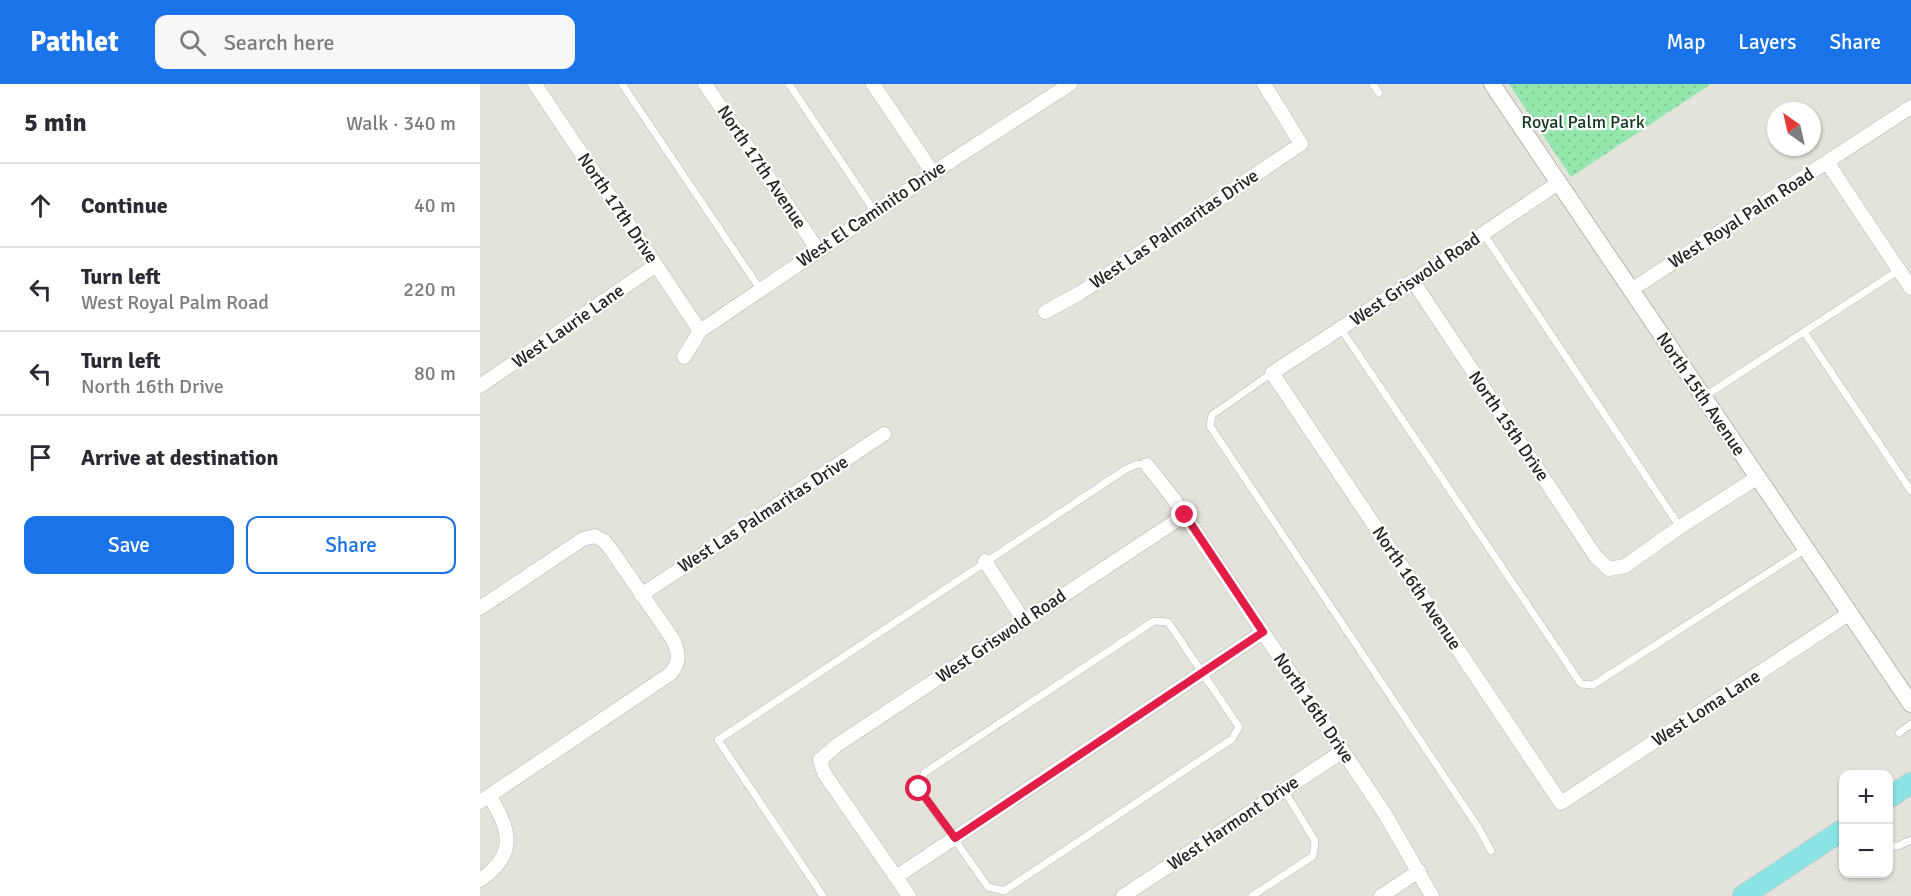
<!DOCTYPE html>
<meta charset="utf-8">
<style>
:root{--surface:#fff;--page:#f7f7f7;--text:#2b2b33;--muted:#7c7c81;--line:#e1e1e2;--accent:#1a73e8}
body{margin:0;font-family:Signika,sans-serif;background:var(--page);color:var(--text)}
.controls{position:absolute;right:18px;bottom:18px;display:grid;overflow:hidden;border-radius:12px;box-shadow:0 2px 4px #0004}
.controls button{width:54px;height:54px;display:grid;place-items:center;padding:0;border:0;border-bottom:2px solid var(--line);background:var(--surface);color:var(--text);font:30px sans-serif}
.compass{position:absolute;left:1287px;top:18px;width:54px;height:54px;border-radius:50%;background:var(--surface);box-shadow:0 2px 4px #0004;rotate:326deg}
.stop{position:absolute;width:18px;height:18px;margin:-14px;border:4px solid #e11d48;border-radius:50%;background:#fff}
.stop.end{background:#e11d48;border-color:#fff;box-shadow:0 2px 6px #0008}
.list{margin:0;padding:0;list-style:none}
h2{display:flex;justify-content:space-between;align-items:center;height:78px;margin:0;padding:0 24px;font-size:26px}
h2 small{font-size:20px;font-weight:400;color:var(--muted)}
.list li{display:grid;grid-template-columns:39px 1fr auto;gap:18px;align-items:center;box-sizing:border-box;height:84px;padding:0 24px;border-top:2px solid var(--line)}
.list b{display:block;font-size:22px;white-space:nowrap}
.list p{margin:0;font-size:20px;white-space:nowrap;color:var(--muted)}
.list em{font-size:20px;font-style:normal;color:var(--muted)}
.actions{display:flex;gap:12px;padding:18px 24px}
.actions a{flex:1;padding:14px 0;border:2px solid var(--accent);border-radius:12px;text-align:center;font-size:21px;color:var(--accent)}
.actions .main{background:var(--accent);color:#fff}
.icon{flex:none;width:33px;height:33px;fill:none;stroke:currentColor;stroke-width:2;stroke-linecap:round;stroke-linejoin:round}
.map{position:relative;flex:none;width:1431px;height:812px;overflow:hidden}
header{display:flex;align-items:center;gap:36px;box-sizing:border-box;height:84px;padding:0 30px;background:var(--accent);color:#fff}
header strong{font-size:28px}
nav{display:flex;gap:33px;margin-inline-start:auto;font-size:21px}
.search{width:420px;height:54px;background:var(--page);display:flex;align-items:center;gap:15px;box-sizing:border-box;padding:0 21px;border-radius:12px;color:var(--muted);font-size:22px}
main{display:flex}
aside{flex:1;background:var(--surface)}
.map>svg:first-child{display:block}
.park{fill:url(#park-dots)}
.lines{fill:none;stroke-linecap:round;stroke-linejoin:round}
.service-casing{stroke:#b7b5ae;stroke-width:8}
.minor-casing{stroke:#b7b5ae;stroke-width:15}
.tertiary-casing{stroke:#b7b5ae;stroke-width:18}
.primary-casing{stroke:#c2c1c1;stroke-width:22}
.service{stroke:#fff;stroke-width:7}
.minor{stroke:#fff;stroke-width:14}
.tertiary{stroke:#fff;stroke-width:16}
.primary{stroke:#8be4e3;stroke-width:21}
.route{stroke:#e11d48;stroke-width:8}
.labels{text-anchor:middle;stroke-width:4.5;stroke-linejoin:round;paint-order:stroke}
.park-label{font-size:18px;fill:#12371f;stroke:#fff}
.street-label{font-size:18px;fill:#242320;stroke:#fff}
</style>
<header>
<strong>Pathlet</strong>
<div class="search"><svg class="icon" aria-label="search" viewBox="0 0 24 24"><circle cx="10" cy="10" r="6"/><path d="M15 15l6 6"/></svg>Search here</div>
<nav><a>Map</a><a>Layers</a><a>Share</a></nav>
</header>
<main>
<aside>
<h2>5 min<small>Walk · 340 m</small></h2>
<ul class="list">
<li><svg class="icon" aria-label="ahead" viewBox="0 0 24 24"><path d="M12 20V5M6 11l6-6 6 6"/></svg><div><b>Continue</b></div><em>40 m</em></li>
<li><svg class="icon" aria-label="left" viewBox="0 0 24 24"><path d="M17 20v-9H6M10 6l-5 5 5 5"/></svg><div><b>Turn left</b><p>West Royal Palm Road</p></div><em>220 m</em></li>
<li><svg class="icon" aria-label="left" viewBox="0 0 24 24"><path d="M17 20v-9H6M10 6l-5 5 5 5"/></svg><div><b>Turn left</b><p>North 16th Drive</p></div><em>80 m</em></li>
<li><svg class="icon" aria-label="arrive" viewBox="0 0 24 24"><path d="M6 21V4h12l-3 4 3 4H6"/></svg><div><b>Arrive at destination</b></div></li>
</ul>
<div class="actions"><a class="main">Save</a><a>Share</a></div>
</aside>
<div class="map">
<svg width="1431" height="812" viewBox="0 0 1431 812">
<defs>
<pattern id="park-dots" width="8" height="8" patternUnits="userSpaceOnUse" patternTransform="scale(1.5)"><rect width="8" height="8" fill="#95e6ad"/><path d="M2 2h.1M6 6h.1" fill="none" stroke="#80c595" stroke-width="1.8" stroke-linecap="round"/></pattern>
</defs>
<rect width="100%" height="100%" fill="#e4e3db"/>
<!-- park -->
<path class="park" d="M 1029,0 L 1231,0 L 1091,93 Z"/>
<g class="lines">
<!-- service casing -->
<g class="service-casing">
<path id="service" d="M 142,0 L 280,205
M 309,0 L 395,128
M 893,0 L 899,9
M 1003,149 L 1200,443
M 861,245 L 1101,600 L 1113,601 L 1325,465
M 1324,248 L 1431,407
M 792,289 L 732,331 L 730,342 L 998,743 L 1011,767
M 1225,312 L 1419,186
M 674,537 L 688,538 L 759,643 L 752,655 L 524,807 L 508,803 L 439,705 L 444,689 Z
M 1419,649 L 1431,640
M 1408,759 L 1412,762 L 1418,762 L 1431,756
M 343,812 L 238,656 L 646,385 L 658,380 L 667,381
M 772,812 L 833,772 L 835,757 L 804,706"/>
</g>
<!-- minor casing -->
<g class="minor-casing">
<path id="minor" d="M 55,0 L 220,247
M 225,0 L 338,166
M 393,0 L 453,89
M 1347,78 L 1431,204
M 1078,99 L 933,197 L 792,289 L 1081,719 L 1370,529
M 933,197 L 1116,473 L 1129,485 L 1145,482 L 1200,443 L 1278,393
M 1151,206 L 1431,23
M 565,228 L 600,209 L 821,60 L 784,0
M 204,273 L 220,247 L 468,79 L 590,0
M 0,302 L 176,181
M 667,381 L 693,414 L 905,730 L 952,812
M 505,477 L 544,537
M 161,511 L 404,350
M 0,524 L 103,455 L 115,452 L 124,457 L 132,467 L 192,554 C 199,568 201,578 190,590 L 0,718
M 416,793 L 783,548
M 0,796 C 37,771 31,745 9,712
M 429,812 L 344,689 L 340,676 L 357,661 L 705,431
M 643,812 L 863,667
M 901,812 L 939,787"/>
</g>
<!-- tertiary casing -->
<g class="tertiary-casing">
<path id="tertiary" d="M 1012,0 L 1431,620"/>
</g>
<!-- primary casing -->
<g class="primary-casing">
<path id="primary" d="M 1408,714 L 1431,699
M 1263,812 L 1364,745"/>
</g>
<!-- service -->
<use href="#service" class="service"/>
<!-- minor -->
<use href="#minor" class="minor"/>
<!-- tertiary -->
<use href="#tertiary" class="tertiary"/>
<!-- primary -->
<use href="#primary" class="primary"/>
</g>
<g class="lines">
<!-- route -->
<path class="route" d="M 439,705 L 475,754 L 783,548 L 705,431"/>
</g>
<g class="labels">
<!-- park labels -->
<g class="park-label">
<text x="1103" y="44">Royal Palm Park</text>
</g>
<!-- street labels -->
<g class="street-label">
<text transform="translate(282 83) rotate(56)" y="6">North 17th Avenue</text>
<text transform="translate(138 124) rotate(56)" y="6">North 17th Drive</text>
<text transform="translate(391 130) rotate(-34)" y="6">West El Caminito Drive</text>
<text transform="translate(1261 134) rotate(-33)" y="6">West Royal Palm Road</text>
<text transform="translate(694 145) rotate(-34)" y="6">West Las Palmaritas Drive</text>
<text transform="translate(935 195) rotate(-34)" y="6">West Griswold Road</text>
<text transform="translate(88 242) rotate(-35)" y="6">West Laurie Lane</text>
<text transform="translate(1221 310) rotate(56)" y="6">North 15th Avenue</text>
<text transform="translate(1029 342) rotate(56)" y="6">North 15th Drive</text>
<text transform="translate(283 430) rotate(-33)" y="6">West Las Palmaritas Drive</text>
<text transform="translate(937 504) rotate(56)" y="6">North 16th Avenue</text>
<text transform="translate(521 552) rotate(-34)" y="6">West Griswold Road</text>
<text transform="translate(834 624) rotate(56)" y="6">North 16th Drive</text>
<text transform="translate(1226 624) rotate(-33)" y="6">West Loma Lane</text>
<text transform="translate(753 739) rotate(-34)" y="6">West Harmont Drive</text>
</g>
</g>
</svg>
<div class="controls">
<button>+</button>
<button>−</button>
</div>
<svg class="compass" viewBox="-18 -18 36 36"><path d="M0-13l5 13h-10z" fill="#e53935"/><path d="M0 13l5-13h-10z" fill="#7c7c81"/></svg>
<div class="stop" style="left:439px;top:705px"></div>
<div class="stop end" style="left:705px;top:431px"></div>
</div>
</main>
